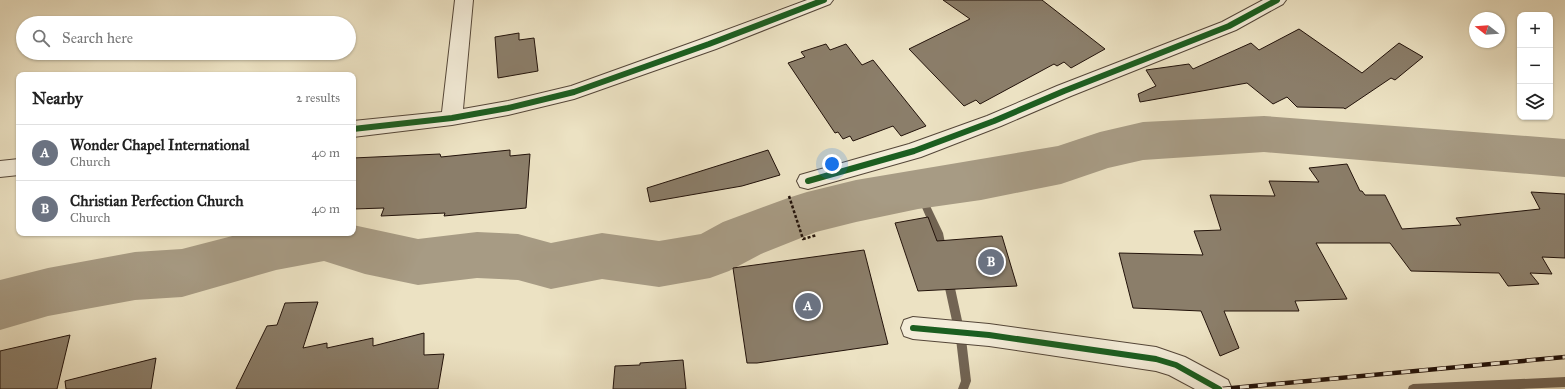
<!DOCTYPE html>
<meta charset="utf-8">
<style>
:root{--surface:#fff;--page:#f6f6f6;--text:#222;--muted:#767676;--line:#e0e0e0;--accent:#8f2418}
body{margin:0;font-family:"IM FELL Great Primer",serif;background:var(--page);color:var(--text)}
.controls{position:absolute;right:12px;top:12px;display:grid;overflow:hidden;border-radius:8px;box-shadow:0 1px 3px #0004}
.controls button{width:36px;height:36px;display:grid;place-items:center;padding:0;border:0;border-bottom:1px solid var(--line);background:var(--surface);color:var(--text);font:20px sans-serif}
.compass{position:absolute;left:1469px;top:12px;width:36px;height:36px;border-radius:50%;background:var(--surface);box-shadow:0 1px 3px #0004;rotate:287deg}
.you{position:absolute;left:832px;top:164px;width:14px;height:14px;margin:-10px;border:3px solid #fff;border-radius:50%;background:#1a73e8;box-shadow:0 0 0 6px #1a73e833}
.badge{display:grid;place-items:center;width:26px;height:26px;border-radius:50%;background:var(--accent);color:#fff;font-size:13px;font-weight:700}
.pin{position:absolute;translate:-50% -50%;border:2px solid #fff;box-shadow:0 1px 4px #0006}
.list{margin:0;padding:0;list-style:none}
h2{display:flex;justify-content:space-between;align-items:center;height:52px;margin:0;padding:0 16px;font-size:17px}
h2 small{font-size:13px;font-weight:400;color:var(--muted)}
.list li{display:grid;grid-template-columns:26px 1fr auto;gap:12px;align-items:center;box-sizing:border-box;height:56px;padding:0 16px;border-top:1px solid var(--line)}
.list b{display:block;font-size:15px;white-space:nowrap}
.list p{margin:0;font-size:13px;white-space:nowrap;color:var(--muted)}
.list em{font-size:13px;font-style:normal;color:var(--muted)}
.icon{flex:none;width:22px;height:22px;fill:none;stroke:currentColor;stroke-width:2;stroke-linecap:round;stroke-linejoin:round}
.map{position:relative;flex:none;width:1565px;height:389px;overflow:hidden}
.search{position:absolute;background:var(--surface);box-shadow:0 1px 3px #0004;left:16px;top:16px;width:340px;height:44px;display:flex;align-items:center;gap:10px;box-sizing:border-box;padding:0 14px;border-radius:22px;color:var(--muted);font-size:15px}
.panel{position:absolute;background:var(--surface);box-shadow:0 1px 3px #0004;left:16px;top:72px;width:340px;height:164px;border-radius:8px}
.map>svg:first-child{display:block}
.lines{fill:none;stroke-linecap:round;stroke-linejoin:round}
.stream{fill:#726453;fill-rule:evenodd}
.river{fill:#a79b84;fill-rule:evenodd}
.building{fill:#8b7e6a;stroke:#22120a}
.street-casing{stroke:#544638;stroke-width:2}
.path{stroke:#22120a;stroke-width:2.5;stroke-dasharray:3 2;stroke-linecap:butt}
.street{fill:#f3ecd8;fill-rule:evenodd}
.rail-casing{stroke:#22120a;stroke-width:4.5}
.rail{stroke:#f3ecd8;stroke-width:3;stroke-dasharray:9;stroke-linecap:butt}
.cycleway-casing{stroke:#f3ecd8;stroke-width:8}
.cycleway{stroke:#1b5e20;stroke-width:6}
</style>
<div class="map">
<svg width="1565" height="389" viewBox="0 0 1565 389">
<rect width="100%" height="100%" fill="#ece2c3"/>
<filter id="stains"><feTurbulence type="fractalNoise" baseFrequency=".005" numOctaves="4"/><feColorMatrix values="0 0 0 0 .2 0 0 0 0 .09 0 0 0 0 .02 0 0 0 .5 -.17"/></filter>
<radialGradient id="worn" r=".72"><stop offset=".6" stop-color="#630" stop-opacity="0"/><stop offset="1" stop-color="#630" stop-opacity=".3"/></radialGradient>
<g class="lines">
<!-- stream -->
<path class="stream" d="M 918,185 L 921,187 L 922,189 L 943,233 L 947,253 L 945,256 L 942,257 L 939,256 L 937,253 L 933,233 L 914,189 L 915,187 Z
M 948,275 L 951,276 L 953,279 L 966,339 L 971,381 L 968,389 L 958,389 L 961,381 L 956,339 L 943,279 L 945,276 Z
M 1565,377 L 1565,387 L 1519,389 L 1408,389 L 1409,386 L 1413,384 Z"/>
<!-- river -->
<path class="river" d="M 1264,116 L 1565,139 L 1565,177 L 1264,152 L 1143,160 L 1108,168 L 1061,184 L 981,200 L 918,209 L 856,222 L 816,232 L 761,254 L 729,271 L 710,278 L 659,287 L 602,279 L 551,289 L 518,280 L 477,278 L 418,285 L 365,274 L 324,261 L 276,270 L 182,297 L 135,300 L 48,316 L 0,330 L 0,280 L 48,268 L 135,252 L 182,249 L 244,233 L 353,233 L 353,225 L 418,239 L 477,232 L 518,234 L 551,243 L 602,233 L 659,241 L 701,234 L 723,222 L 788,198 L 807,192 L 856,180 L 1058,146 L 1100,132 L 1143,122 Z"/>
</g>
<!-- building -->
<path class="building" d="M 943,0 L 1042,0 L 1105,49 L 1071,68 L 1064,62 L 1057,66 L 1054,64 L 980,104 L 976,100 L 964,106 L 909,49 L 970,19 Z
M 1299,29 L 1362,73 L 1399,43 L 1423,57 L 1395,80 L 1391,78 L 1345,109 L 1344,108 L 1297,107 L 1287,97 L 1273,104 L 1247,83 L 1140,102 L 1138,94 L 1156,86 L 1146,70 L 1189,64 L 1193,69 L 1251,43 L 1259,50 Z
M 519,33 L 519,40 L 534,38 L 538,71 L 498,78 L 495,37 Z
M 826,44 L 830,50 L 846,44 L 862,65 L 873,60 L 926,126 L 901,136 L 893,126 L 853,141 L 850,136 L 843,139 L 838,132 L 835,133 L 788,63 L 805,57 L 801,52 Z
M 510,150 L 510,156 L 530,154 L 526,208 L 444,216 L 445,213 L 381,216 L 384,208 L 353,209 L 353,158 L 440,154 L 441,157 Z
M 768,150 L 780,175 L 742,186 L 650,202 L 647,188 Z
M 1347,164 L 1360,191 L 1362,191 L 1365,195 L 1385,195 L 1402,229 L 1461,225 L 1456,218 L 1540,209 L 1531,192 L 1565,194 L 1565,258 L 1542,257 L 1552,274 L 1530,273 L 1539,284 L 1508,286 L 1499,273 L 1411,271 L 1390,243 L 1316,243 L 1347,299 L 1295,301 L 1299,311 L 1224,311 L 1239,348 L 1220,356 L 1201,311 L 1133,308 L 1119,253 L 1203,255 L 1194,231 L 1221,230 L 1210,195 L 1275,196 L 1269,181 L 1319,182 L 1309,168 Z
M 928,217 L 937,241 L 1002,236 L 1017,286 L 918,291 L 895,223 Z
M 864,250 L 888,344 L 757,363 L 747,363 L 733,268 Z
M 318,302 L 303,348 L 327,343 L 327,348 L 373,338 L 373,346 L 424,333 L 424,355 L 444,354 L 438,389 L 236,389 L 267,326 L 277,325 L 285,303 Z
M 70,335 L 57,389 L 0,389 L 0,351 Z
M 156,358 L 151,389 L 66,389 L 65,381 Z
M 683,360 L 686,389 L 613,389 L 615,366 L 640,365 L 640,363 Z"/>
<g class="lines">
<!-- street casing -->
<g class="street-casing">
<path id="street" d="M 455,0 L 473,0 L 463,109 L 508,101 L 571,86 L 702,39 L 807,0 L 833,0 L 830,4 L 716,49 L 574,99 L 508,115 L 452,125 L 353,137 L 353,121 L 442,112 Z
M 1263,0 L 1286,0 L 1283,4 L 1236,30 L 1071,96 L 1001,126 L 921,157 L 808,189 L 800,187 L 797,181 L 800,175 L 909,144 L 987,116 L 1057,86 L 1222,22 Z
M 19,159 L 19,175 L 0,177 L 0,161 Z
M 913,317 L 989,324 L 1156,347 L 1185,357 L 1228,380 L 1232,389 L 1195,389 L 1169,375 L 1156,371 L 989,346 L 913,339 L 904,336 L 901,328 L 904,320 Z"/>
</g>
<!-- path -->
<path class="path" d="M 789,196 L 803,239 L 817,235"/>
<!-- street -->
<use href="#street" class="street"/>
<!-- rail casing -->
<g class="rail-casing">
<path id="rail" d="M 1222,389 L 1565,357"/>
</g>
<!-- rail -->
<use href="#rail" class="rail"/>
<!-- cycleway casing -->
<g class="cycleway-casing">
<path id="cycleway" d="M 353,129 L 452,118 L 508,108 L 574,92 L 709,44 L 824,0
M 808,181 L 914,151 L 994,121 L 1064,91 L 1229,26 L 1277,0
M 913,328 L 989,335 L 1156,359 L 1176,365 L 1219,389"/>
</g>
<!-- cycleway -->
<use href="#cycleway" class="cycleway"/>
</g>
<rect width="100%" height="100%" filter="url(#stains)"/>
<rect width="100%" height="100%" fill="url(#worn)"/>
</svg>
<div class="controls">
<button>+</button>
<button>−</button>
<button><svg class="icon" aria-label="layers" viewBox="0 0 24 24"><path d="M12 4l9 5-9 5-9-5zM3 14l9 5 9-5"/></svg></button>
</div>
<svg class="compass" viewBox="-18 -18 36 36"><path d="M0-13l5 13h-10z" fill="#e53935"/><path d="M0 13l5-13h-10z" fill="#767676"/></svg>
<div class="you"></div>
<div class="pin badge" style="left:808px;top:306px;background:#6b7280">A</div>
<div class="pin badge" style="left:991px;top:262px;background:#6b7280">B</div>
<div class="search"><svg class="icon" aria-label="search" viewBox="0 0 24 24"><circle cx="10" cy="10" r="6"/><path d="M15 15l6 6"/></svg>Search here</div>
<section class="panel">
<h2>Nearby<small>2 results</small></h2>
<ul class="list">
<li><span class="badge" style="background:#6b7280">A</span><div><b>Wonder Chapel International</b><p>Church</p></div><em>40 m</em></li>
<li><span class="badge" style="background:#6b7280">B</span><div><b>Christian Perfection Church</b><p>Church</p></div><em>40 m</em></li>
</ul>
</section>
</div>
